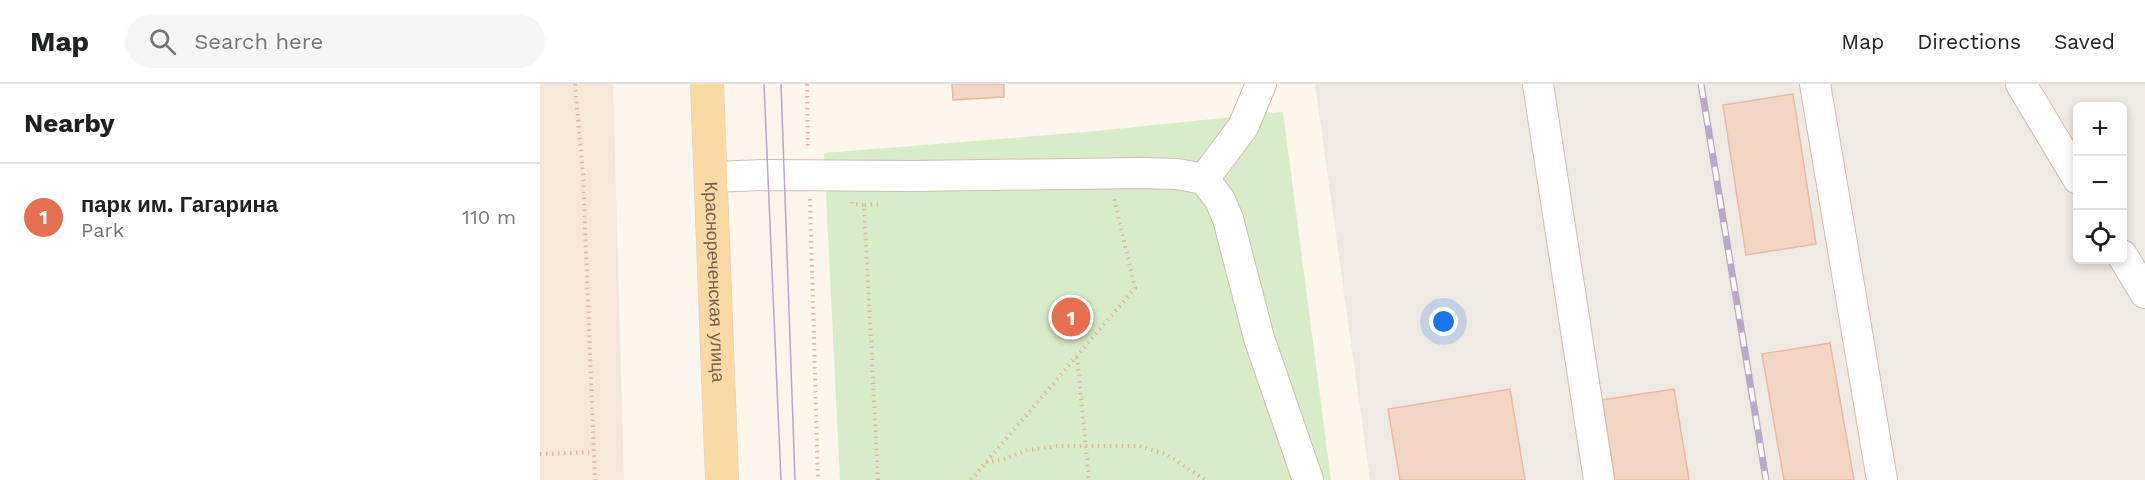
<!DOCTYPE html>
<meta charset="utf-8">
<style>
:root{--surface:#fff;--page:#f6f6f6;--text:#202124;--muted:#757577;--line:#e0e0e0;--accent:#e76f51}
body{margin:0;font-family:"Work Sans",sans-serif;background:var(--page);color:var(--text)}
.controls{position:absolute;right:18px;top:18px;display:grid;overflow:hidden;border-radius:9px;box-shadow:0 3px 9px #0003}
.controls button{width:54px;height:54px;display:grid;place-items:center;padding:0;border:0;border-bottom:2px solid var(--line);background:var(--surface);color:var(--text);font:30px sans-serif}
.you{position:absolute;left:904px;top:238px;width:21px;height:21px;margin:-15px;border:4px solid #fff;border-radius:50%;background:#1a73e8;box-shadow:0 0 0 9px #1a73e833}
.badge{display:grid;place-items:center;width:39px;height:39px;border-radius:50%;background:var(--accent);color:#fff;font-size:20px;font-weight:700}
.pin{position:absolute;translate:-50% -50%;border:3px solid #fff;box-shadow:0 2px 6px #0006}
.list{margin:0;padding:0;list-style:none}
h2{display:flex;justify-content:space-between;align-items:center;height:78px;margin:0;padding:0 24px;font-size:26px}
h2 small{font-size:20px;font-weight:400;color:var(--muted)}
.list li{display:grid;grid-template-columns:39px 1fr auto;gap:18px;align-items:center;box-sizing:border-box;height:108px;padding:0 24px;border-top:2px solid var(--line)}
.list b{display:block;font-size:22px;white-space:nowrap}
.list p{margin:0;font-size:20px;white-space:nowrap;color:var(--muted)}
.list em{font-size:20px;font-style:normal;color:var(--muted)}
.icon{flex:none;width:33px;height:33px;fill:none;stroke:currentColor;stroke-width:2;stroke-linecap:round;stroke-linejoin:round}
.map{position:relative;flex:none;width:1605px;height:396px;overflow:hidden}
header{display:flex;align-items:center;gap:36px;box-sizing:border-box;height:84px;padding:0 30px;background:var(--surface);border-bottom:2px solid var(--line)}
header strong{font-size:28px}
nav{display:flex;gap:33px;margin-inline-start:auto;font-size:21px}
.search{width:420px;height:54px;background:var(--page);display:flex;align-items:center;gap:15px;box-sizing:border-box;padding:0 21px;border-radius:33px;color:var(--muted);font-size:22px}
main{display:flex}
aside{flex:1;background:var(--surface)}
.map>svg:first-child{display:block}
.residential{fill:#f5e8da}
.industrial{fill:#efe9e4;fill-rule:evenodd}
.green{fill:#d8ecc9}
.building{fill:#f3d5c3;stroke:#e6bba3;stroke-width:1.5}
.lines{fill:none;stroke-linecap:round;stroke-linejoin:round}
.minor-casing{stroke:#d1beb0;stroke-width:32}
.major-casing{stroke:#dad1cd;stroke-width:34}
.path{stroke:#d9b8a5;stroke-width:4;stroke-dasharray:1.5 4.5;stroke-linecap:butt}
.minor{stroke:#fff;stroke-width:30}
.major{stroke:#fbd9a5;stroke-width:33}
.tram{stroke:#b9a8c9;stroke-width:1.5}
.rail-casing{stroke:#b9a8c9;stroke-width:7}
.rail{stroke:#fffaf3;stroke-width:4.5;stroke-dasharray:14;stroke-linecap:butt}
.labels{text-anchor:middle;stroke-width:4.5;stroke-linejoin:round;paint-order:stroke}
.street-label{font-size:18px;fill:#7a5c4d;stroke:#fffaf3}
</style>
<header>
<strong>Map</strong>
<div class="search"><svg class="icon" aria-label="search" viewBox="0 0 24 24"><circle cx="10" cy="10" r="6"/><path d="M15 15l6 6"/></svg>Search here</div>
<nav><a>Map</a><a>Directions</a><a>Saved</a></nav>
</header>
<main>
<aside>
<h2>Nearby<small></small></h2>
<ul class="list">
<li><span class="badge">1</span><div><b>парк им. Гагарина</b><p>Park</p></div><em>110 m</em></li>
</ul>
</aside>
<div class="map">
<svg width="1605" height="396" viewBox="0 0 1605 396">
<rect width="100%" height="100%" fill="#fdf6ec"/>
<!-- residential -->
<path class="residential" d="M 0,0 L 73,0 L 84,396 L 0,396 Z"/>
<!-- industrial -->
<path class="industrial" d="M 775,0 L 1605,0 L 1605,396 L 830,396 ZM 1538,22 L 1582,22 L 1582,176 L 1538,176 Z"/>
<!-- green -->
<path class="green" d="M 743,28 L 791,396 L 300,396 L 284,69 L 546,48 Z"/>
<!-- building -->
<path class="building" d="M 412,0 L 464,0 L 464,13 L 413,16 Z
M 1253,10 L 1276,160 L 1206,171 L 1183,21 Z
M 1290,259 L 1314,396 L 1244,396 L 1222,270 Z
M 970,305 L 985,396 L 860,396 L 848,325 Z
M 1134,305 L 1149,396 L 1075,396 L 1062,316 Z"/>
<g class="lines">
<!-- minor casing -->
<g class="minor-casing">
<path id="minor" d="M 998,0 L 1059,396
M 1275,0 L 1342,396
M 1481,0 L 1538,95
M 172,93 L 227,91 L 373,92 L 601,89 L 637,90 L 664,95 L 680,116 L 688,135 L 719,254 L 768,396
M 664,95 L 703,43 L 721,0
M 1582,171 L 1605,209"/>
</g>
<!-- major casing -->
<g class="major-casing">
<g id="major">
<path id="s1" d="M 167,0 L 182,396"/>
</g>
</g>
<!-- path -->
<path class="path" d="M 35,0 L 43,91 L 55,396
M 267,0 L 268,65
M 270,115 L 278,396
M 312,118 L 312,120 L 324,121
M 537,273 L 549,396
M 0,370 L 54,368
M 446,378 L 462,376 L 487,366 L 518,362 L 599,362 L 628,371 L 665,396
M 338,396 L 324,121 L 342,120
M 431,396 L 595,204 L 574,114"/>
<!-- minor -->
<use href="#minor" class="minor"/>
<!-- major -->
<use href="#major" class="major"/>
<!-- tram -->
<path class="tram" d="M 224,0 L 241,396
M 241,0 L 255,396"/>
<!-- rail casing -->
<g class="rail-casing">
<path id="rail" d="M 1161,0 L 1226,396"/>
</g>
<!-- rail -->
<use href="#rail" class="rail"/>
</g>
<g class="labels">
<!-- street labels -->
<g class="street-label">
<text dy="6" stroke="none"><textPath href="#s1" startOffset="198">Краснореченская улица</textPath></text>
</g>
</g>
</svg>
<div class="controls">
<button>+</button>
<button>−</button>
<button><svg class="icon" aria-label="locate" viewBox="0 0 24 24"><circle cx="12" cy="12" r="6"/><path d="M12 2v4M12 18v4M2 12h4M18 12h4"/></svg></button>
</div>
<div class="you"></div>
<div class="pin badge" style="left:531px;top:233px">1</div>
</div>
</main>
